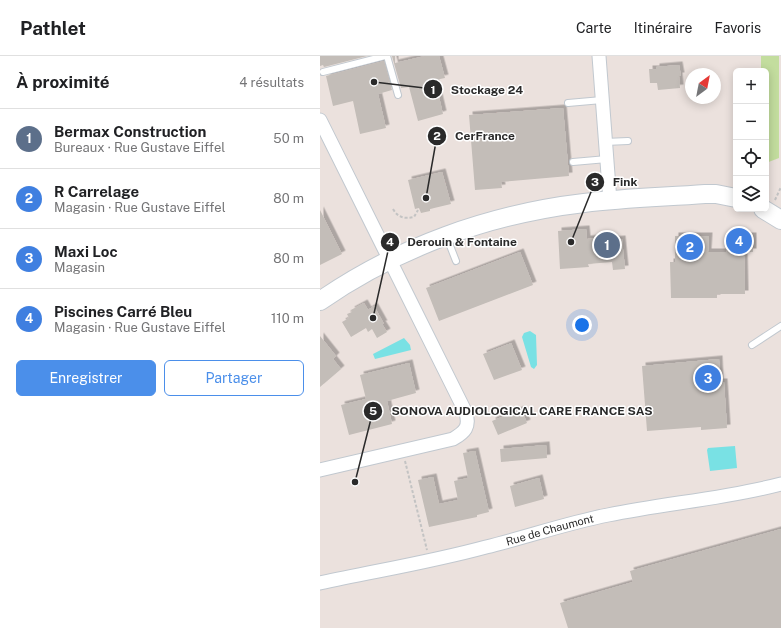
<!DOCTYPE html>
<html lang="fr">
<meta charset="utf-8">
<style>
:root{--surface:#fff;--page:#f6f6f6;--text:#202124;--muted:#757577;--line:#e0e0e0;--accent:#4b8fea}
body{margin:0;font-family:"Public Sans",sans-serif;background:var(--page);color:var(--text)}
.controls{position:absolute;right:12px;top:12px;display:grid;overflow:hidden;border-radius:6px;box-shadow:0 2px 10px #0003}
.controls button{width:36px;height:36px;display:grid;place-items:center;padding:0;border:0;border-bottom:1px solid var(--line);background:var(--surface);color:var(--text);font:20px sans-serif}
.compass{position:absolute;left:365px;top:12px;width:36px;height:36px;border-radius:50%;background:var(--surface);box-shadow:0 2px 10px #0003;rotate:32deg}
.you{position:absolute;left:262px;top:269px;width:14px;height:14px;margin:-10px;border:3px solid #fff;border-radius:50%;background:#1a73e8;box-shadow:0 0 0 6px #1a73e833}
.badge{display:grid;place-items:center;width:26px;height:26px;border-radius:50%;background:var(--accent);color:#fff;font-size:13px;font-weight:700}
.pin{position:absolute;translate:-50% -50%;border:2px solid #fff;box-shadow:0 1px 4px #0006}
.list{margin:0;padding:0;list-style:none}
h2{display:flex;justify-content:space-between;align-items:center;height:52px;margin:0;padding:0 16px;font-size:17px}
h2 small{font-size:13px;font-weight:400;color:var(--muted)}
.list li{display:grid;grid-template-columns:26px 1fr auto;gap:12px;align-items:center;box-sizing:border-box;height:60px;padding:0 16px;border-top:1px solid var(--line)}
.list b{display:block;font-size:15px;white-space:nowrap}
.list p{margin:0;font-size:13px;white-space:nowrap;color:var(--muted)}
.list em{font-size:13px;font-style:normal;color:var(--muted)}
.actions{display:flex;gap:8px;padding:12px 16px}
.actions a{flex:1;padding:9px 0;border:1px solid var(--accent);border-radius:6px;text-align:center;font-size:14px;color:var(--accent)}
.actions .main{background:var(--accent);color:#fff}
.icon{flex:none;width:22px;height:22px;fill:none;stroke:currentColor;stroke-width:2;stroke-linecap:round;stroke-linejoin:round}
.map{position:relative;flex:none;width:461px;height:572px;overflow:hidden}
header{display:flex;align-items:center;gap:24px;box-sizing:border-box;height:56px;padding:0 20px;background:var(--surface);border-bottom:1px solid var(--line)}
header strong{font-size:19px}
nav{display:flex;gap:22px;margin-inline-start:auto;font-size:14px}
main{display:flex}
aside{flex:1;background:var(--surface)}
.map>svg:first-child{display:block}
.green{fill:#c3dd9e}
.water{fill:#79e1e4}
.building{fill:#c3bdb8;filter:url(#shadow)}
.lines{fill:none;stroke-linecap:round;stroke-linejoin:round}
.lane-casing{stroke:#c1c8cf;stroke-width:8}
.street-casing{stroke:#c1c8cf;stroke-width:15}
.secondary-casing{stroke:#c1c8cf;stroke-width:20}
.path{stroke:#c3c3c3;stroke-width:2;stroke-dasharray:3 2;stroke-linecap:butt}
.lane{stroke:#fff;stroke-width:6}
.street{stroke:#fff;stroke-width:13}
.secondary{stroke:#fff;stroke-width:18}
.labels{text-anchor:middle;stroke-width:3;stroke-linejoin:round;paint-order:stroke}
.street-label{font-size:11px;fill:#2a2a2a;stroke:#fff}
.leader{fill:none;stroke:#2a2a2a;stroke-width:1.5}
.callout-dot{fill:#2a2a2a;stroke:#fff;stroke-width:1.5}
.mark-label{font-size:12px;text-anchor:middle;font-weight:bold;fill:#fff}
.callout-label{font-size:12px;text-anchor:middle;font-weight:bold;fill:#2a2a2a;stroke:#fff;stroke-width:3;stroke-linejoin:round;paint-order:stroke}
</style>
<header>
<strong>Pathlet</strong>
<nav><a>Carte</a><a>Itinéraire</a><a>Favoris</a></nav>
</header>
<main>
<aside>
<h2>À proximité<small>4 résultats</small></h2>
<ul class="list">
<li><span class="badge" style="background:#5c6f8a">1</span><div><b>Bermax Construction</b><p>Bureaux · Rue Gustave Eiffel</p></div><em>50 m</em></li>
<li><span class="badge" style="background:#3f7fe0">2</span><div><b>R Carrelage</b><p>Magasin · Rue Gustave Eiffel</p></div><em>80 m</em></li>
<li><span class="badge" style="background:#3f7fe0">3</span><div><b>Maxi Loc</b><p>Magasin</p></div><em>80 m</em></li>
<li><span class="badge" style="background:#3f7fe0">4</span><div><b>Piscines Carré Bleu</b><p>Magasin · Rue Gustave Eiffel</p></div><em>110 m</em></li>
</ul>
<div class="actions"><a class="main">Enregistrer</a><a>Partager</a></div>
</aside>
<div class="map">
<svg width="461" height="572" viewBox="0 0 461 572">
<defs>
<filter id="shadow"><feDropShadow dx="3.5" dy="-3.5" stdDeviation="0" flood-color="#0004"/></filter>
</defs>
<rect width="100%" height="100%" fill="#ebe1dd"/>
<!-- green -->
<path class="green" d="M 441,0 L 459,0 L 459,102 L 446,107 L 446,15 L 441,15 Z"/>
<!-- water -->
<path class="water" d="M 210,275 L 216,279 L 217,309 L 214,313 L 211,311 L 202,281 L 204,277 Z
M 84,282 L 90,289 L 91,294 L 55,303 L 53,298 Z
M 415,390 L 417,412 L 390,415 L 387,394 L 388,392 Z"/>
<!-- building -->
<path class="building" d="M 0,0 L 47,0 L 4,11 L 3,9 L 0,10 Z
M 72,0 L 75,0 L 75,7 L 105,0 L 119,0 L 125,22 L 115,24 L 123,58 L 98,65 L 89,31 L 81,32 Z
M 64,5 L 72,34 L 58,38 L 66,72 L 40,78 L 33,45 L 13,50 L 6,20 Z
M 359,9 L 361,20 L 359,20 L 360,32 L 338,34 L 337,27 L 330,27 L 329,13 L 336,13 L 336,11 Z
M 243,52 L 249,120 L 181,126 L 182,132 L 155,134 L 149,59 Z
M 122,116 L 131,148 L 110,153 L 110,155 L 101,157 L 99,152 L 95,153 L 88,124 Z
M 0,154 L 22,198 L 0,209 Z
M 266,173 L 267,183 L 279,182 L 279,185 L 302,183 L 305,213 L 293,214 L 292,206 L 268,208 L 269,211 L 240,213 L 238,175 Z
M 355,180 L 389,180 L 388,196 L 406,196 L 406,180 L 433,180 L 433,196 L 424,196 L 425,238 L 397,238 L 397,242 L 351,242 L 350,206 L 355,206 Z
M 200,196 L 213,229 L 119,265 L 106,232 Z
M 44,247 L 48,254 L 54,250 L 64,268 L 62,268 L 67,276 L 57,282 L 52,273 L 48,276 L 46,272 L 31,281 L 22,266 L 29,262 L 27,258 L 32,256 L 31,254 Z
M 0,280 L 16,300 L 13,303 L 21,313 L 0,331 Z
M 191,287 L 202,314 L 174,324 L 163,298 Z
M 399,303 L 400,326 L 404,326 L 407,372 L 381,374 L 381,371 L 327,375 L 322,310 Z
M 89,307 L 96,337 L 67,345 L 72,368 L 29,379 L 21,349 L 46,343 L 40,319 Z
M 201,353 L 207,367 L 178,379 L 172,365 Z
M 226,389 L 227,402 L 181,406 L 180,393 Z
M 155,395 L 169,456 L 157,459 L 157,461 L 109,471 L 98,424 L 113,421 L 119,448 L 138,444 L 134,425 L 148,422 L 143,397 Z
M 219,422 L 224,443 L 195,451 L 190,430 Z
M 461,473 L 461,572 L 248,572 L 240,547 L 313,526 L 310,515 Z"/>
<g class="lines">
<!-- lane casing -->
<g class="lane-casing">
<path id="lane" d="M 67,0 L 78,39
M 3,16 L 65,0
M 248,47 L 282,44
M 285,86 L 308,85
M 253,106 L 287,103
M 127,182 L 136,205
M 432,289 L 461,270"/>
</g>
<!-- street casing -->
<g class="street-casing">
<g id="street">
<path d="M 279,0 L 290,145"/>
<path d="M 0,64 L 146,357 C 150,371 145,376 133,383 L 0,414"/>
<path id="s1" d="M 0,527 C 55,515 111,506 166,491 C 207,481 247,467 288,459 C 346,447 404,443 461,428"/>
</g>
</g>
<!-- secondary casing -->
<g class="secondary-casing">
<path id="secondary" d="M 443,153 L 461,164
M 0,245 C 78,191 170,158 264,147 C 304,142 345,141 385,138 L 396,138 L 416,142"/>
</g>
<!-- path -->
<path class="path" d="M 455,144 L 461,131
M 73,153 C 78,162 85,163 94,161 L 98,154
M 85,405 L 107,494"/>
<!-- lane -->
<use href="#lane" class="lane"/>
<!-- street -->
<use href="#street" class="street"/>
<!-- secondary -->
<use href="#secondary" class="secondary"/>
</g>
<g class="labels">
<!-- street labels -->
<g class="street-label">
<text dy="4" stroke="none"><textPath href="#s1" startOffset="236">Rue de Chaumont</textPath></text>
</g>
</g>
<!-- callouts -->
<path class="leader" d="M54 26L113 33M106 142L117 80M251 186L275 126M53 262L70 186M35 426L53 355"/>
<g class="callout-dot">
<circle cx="54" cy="26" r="4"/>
<circle cx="106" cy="142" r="4"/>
<circle cx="251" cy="186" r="4"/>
<circle cx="53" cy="262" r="4"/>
<circle cx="35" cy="426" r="4"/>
<circle cx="113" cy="33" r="10"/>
<circle cx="117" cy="80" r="10"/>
<circle cx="275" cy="126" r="10"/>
<circle cx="70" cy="186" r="10"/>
<circle cx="53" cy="355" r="10"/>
</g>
<g class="mark-label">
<text x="113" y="38">1</text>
<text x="117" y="84">2</text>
<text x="275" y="130">3</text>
<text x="70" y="190">4</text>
<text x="53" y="359">5</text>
</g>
<g class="callout-label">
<text x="167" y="38">Stockage 24</text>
<text x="165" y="84">CerFrance</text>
<text x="305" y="130">Fink</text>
<text x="142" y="190">Derouin &amp; Fontaine</text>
<text x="202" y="359">SONOVA AUDIOLOGICAL CARE FRANCE SAS</text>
</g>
</svg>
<div class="controls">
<button>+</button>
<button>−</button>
<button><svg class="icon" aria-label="locate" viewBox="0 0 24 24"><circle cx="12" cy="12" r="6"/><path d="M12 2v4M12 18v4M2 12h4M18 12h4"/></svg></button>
<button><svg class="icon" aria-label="layers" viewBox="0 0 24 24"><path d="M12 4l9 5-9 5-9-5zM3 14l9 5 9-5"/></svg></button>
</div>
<svg class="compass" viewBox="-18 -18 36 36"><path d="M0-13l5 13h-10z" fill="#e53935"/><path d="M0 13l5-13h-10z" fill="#757577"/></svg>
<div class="you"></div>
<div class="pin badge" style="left:287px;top:189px;background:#5c6f8a">1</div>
<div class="pin badge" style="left:370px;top:191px;background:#3f7fe0">2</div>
<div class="pin badge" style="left:388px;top:322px;background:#3f7fe0">3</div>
<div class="pin badge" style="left:419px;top:185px;background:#3f7fe0">4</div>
</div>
</main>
